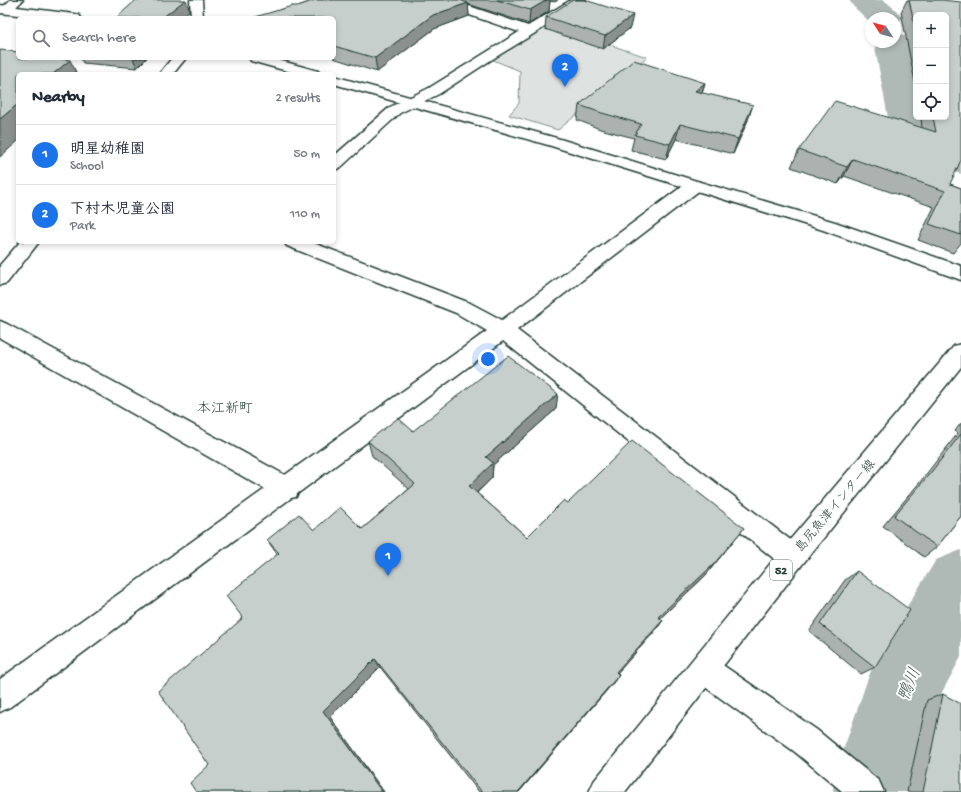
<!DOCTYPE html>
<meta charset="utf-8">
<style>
:root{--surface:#fff;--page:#f6f6f7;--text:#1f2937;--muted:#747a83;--line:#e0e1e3;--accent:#1a73e8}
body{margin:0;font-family:"Gochi Hand","Klee One",sans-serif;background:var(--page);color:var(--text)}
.controls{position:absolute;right:12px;top:12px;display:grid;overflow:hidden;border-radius:6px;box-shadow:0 2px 6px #0003}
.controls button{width:36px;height:36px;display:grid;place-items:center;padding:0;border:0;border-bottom:1px solid var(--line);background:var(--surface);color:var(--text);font:20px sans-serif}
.compass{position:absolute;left:865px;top:12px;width:36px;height:36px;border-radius:50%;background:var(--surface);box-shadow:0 2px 6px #0003;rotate:306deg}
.you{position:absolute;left:488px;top:359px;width:14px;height:14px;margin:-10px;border:3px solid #fff;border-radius:50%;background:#1a73e8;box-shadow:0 0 0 6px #1a73e833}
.badge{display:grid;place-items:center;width:26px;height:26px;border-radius:50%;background:var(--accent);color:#fff;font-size:13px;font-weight:700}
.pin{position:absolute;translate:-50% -33px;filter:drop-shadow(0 1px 2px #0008)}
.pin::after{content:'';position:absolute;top:21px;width:14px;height:12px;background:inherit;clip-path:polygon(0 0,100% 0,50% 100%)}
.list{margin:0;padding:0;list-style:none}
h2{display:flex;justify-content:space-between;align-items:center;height:52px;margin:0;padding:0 16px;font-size:17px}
h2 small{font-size:13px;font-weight:400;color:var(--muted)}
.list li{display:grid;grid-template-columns:26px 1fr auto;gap:12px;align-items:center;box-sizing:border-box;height:60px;padding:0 16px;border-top:1px solid var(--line)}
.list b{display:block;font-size:15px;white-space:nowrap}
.list p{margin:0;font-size:13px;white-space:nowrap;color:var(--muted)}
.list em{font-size:13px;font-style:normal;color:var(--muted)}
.icon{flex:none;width:22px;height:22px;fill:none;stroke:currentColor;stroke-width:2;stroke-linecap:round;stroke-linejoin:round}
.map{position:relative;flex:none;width:961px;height:792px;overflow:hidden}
.search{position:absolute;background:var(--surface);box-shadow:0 2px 6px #0003;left:16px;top:16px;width:320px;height:44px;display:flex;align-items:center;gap:10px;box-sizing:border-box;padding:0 14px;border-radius:6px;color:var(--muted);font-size:15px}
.panel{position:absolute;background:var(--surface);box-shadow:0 2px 6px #0003;left:16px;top:72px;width:320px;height:172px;border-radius:6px}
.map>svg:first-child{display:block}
.green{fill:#dee3e2;stroke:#7e908b}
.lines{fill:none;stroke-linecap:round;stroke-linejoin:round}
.river{fill:#afbab7;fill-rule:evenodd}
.minor-casing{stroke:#1f3d34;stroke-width:3}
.tertiary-casing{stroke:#1f3d34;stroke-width:3}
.primary-casing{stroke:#1f3d34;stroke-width:3}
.minor{fill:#fff;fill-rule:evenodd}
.tertiary{fill:#fff;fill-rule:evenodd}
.primary{fill:#fff;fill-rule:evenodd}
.wall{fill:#abb2af;stroke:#1f3d34}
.shaded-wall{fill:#8b918f;stroke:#1f3d34}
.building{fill:#c7cfcc;stroke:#1f3d34}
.labels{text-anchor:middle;stroke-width:4;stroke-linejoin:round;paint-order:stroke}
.shield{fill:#fff;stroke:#627771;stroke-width:1}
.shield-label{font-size:12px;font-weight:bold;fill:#1f3d34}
.street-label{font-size:13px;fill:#1f3d34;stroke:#fff}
.neighbourhood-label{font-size:14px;fill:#1f3d34;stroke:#fff}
.near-water-label{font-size:17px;font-style:italic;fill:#4a625b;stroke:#fff}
</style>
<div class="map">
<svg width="961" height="792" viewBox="0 0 961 792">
<rect width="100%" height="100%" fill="#fff"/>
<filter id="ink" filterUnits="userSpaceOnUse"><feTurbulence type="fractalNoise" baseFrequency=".025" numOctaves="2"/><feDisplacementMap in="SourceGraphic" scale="8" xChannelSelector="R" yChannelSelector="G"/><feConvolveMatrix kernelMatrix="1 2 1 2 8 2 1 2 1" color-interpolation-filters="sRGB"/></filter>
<g filter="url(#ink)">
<!-- green -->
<path class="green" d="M 543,23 L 647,57 L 558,130 L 509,115 L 519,103 L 520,71 L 486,57 Z"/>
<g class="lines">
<!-- river -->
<path class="river" d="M 849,0 L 884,0 L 897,11 L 902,18 L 895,26 L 895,18 L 871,18 L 871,23 L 854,7 Z
M 895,32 L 904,35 C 920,58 916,90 916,117 L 928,117 C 932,130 950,138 961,145 L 961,174 L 935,166 L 910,150 L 889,123 L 874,42 L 895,42 Z
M 961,550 L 961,657 L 941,694 L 918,777 L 919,792 L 833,792 L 834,777 L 867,681 L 878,653 L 936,560 Z"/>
<!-- minor casing -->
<g class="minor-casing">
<path id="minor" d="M 10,0 L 23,0 L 10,13 L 2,13 L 0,10 Z
M 190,0 L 202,0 L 203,18 L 191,18 Z
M 571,0 L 586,0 L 584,3 L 491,60 L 439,94 L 400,113 L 340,168 L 334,170 L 334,156 L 390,107 L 429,88 L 519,32 L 452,9 L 450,6 L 452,3 L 460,3 L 528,26 Z
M 172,58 L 186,58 L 173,74 L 159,74 Z
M 694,181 L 700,182 L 702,186 L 700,190 L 517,330 L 801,548 L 805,557 L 801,566 L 792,569 L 783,566 L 503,341 L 297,494 L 296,497 L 291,498 L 10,707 L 0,712 L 0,679 L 265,489 L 0,338 L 0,321 L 7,324 L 285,475 L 487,331 L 456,313 L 287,246 L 284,242 L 311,242 L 470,303 L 502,320 L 688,182 Z
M 20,242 L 39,242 L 7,283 L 0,285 L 0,265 Z
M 704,655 L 714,659 L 817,730 L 879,781 L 884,792 L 843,792 L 795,752 L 694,679 L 690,669 L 694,659 Z"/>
</g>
<!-- tertiary casing -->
<g class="tertiary-casing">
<path id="tertiary" d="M 0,5 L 75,14 L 79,15 L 81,18 L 44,18 L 0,13 Z
M 249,58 L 271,58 L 318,71 L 320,74 L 298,74 L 251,61 Z
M 334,76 L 560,139 L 700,182 L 835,222 L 961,266 L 961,280 L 823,230 L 548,145 L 334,84 Z"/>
</g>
<!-- primary casing -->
<g class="primary-casing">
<path id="primary" d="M 961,344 L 961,367 L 801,566 L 625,792 L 589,792 L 594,781 L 783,548 L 954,346 Z"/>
</g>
<!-- minor -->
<use href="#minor" class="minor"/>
<!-- tertiary -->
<use href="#tertiary" class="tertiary"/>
<!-- primary -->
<use href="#primary" class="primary"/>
</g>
<!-- wall -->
<path class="wall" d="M 315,0 L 558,0 L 555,2 L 550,1 L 549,11 L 529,24 L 468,4 L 469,16 L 434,29 L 377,72 L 333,58 L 334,58 L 334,18 L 298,6 Z
M 907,0 L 941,0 L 950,184 L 961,188 L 961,243 L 953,253 L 918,240 L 934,207 L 844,176 L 838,184 L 791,167 L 799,150 L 922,128 L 921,117 L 946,117 L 916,15 L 916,87 L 901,12 Z
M 546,17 L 630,28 L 603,49 L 545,29 Z
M 81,58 L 147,58 L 137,68 L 83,63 Z
M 705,83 L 702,93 L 748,120 L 733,154 L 676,139 L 666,159 L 631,150 L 634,138 L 600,129 L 577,120 L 579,105 Z
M 556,409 L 493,465 L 492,478 L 477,493 L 527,537 L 568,503 L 734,540 L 705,576 L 660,618 L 663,620 L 656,630 L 617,673 L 619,675 L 613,683 L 519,792 L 479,792 L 380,667 L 330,717 L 384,792 L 196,792 L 209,765 L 243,618 L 277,554 L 267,540 L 314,530 L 362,529 L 409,489 L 372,456 L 368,441 L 413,431 Z
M 961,423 L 961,516 L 937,547 L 924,557 L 883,526 L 920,482 L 958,433 L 955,431 Z
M 857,571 L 875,667 L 861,674 L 809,631 L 845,580 Z
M 943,694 L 961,792 L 907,792 L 927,700 Z"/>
<!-- shaded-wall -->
<path class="shaded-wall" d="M 185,0 L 186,0 L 189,8 L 189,11 L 180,18 L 162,18 Z
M 547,0 L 550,0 L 549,11 L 529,24 L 530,10 Z
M 468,3 L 469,16 L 434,29 L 377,72 L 375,58 L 433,15 Z
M 633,15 L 630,28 L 603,49 L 605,36 Z
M 133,58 L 147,58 L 137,68 Z
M 70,60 L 77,74 L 53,74 Z
M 705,83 L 700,98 L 695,91 Z
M 18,104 L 18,141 L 0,157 L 0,119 Z
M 753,105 L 748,120 L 733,154 L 738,139 Z
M 680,124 L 676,139 L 666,159 L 670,144 Z
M 853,159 L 844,176 L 838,184 L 847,167 Z
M 558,394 L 556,409 L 493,465 L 492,478 L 469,500 L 469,486 L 486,457 Z
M 744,528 L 705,576 L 651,627 L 658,617 Z
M 663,620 L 656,630 L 611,680 L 616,672 Z
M 375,659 L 380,667 L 330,717 L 384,792 L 382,792 L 323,711 Z
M 619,675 L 613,683 L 519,792 L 518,792 Z"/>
<!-- building -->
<path class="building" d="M 136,0 L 185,0 L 162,18 L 116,18 Z
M 315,0 L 460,0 L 468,3 L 433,15 L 375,58 L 334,46 L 334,18 L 252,18 L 292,6 L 298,6 Z
M 497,0 L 547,0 L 530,10 Z
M 573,0 L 585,0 L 633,15 L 605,36 L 546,17 Z
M 909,0 L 941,0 L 961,2 L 961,160 L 950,184 L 961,188 L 961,235 L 929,224 L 945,191 L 853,159 L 847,167 L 799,150 L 835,101 L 936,132 L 933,117 L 946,117 L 946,15 L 916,15 L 916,31 Z
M 0,50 L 18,52 L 18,58 L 56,58 L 70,60 L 53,74 L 18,74 L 18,104 L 0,119 Z
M 634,60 L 705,83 L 695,91 L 753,105 L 738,139 L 680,124 L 670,144 L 635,135 L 641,124 L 602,113 L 579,105 Z
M 508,356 L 558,394 L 486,457 L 493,463 L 469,486 L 527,537 L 564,500 L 568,503 L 632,441 L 744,528 L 714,564 L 658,617 L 663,620 L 616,672 L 619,675 L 518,792 L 482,792 L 375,659 L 323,711 L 382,792 L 196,792 L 190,783 L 209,765 L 158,691 L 243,618 L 226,596 L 279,553 L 267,540 L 299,514 L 314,530 L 340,507 L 362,529 L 415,484 L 368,441 L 398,418 L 413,431 Z
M 961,434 L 961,516 L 937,547 L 894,516 L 932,471 Z
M 857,571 L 910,610 L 875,667 L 820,624 Z
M 943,694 L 961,704 L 961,792 L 923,792 Z"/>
</g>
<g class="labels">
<!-- shield labels -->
<rect class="shield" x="770" y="560" width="22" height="20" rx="3"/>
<g class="shield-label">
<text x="781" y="574">52</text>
</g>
<!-- street labels -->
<g class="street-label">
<text transform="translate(834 505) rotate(-50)" y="5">島尻魚津インター線</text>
</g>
<!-- neighbourhood labels -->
<g class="neighbourhood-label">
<text x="225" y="412">本江新町</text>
</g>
<!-- near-water labels -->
<g class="near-water-label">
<text transform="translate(908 684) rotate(-67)" y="6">鴨川</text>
</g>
</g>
</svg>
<div class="controls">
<button>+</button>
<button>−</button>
<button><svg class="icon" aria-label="locate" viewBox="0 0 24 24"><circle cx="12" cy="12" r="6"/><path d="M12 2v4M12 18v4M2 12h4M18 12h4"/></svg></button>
</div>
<svg class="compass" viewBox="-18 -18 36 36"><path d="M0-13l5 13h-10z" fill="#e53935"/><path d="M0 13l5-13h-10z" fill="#747a83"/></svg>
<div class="you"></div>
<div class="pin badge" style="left:388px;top:576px">1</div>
<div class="pin badge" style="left:565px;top:87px">2</div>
<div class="search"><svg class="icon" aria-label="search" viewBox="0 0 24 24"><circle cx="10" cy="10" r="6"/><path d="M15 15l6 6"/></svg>Search here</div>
<section class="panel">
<h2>Nearby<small>2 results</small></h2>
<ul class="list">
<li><span class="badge">1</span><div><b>明星幼稚園</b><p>School</p></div><em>50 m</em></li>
<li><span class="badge">2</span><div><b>下村木児童公園</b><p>Park</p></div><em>110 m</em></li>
</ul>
</section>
</div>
